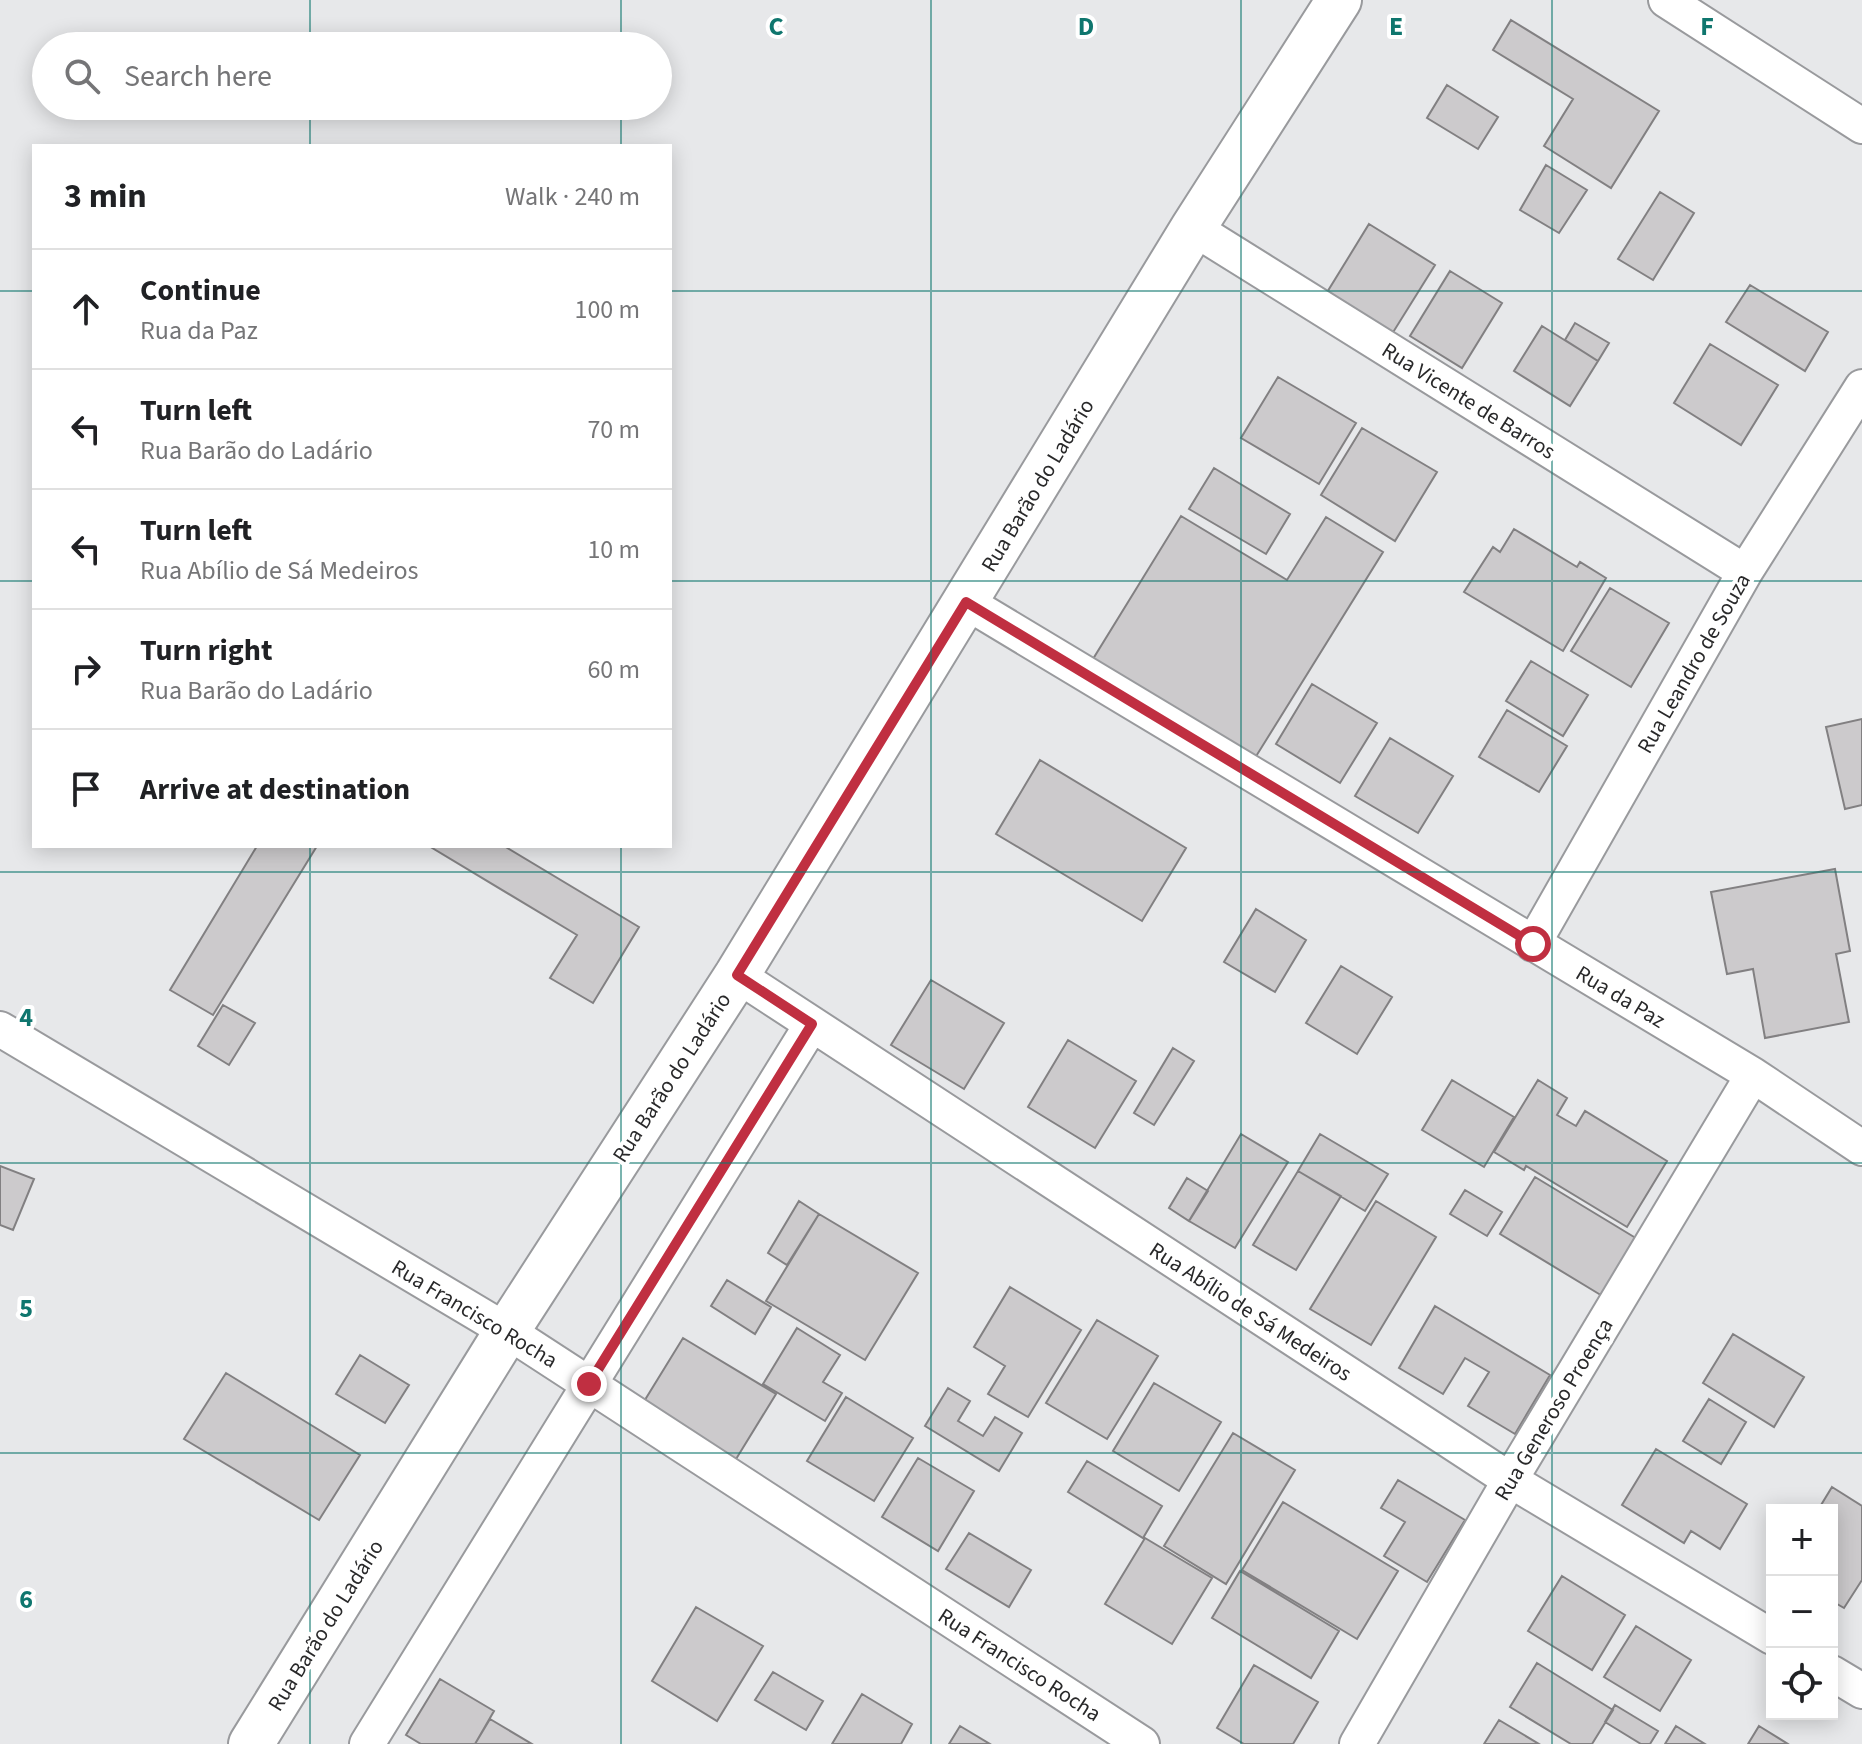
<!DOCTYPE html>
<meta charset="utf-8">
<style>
:root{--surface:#fff;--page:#f2f2f2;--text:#202124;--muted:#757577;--line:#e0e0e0}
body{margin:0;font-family:"Source Sans 3",sans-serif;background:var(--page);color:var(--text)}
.controls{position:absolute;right:24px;bottom:24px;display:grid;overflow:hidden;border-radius:0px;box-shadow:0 4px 20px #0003}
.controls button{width:72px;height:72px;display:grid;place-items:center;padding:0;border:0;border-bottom:2px solid var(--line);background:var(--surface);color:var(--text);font:40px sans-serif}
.stop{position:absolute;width:24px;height:24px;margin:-18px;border:6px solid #c02f41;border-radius:50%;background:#fff}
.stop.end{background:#c02f41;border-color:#fff;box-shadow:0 2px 8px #0008}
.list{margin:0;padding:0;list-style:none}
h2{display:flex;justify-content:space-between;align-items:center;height:104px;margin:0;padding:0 32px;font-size:34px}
h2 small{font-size:26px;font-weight:400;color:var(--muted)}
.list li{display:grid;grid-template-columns:52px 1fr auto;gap:24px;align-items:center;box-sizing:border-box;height:120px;padding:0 32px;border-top:2px solid var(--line)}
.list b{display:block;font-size:30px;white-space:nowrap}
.list p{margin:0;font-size:26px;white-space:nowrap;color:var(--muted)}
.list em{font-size:26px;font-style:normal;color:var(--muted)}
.icon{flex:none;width:44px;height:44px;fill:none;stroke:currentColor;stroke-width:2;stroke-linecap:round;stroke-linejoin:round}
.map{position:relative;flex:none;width:1862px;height:1744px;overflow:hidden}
.search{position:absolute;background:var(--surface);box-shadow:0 4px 20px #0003;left:32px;top:32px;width:640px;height:88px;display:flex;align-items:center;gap:20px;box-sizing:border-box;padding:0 28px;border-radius:44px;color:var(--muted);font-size:30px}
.panel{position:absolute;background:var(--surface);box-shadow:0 4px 20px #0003;left:32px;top:144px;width:640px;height:704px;border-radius:0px}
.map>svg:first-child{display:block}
.building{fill:#cccacc;stroke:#828082;stroke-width:2}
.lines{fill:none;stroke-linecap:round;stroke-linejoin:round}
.street-casing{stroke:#999a9d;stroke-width:38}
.primary-casing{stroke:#999a9d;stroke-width:48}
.street{stroke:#fff;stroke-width:34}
.primary{stroke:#fff;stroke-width:44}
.route{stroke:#c02f41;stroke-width:10}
.grid{fill:none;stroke:#0f766e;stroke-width:2;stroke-opacity:0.55}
.labels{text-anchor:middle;stroke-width:8;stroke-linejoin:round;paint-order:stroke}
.street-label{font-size:22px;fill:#29292a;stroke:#fff}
.grid-label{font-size:26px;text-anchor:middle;font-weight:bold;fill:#0f766e;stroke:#fff;stroke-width:8;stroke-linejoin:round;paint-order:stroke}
</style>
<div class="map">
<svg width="1862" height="1744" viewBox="0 0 1862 1744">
<rect width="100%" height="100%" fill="#e7e8ea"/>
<!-- building -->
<path class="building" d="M 1511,20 L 1659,111 L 1611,188 L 1544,146 L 1573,99 L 1493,50 Z
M 1447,85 L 1498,117 L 1478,149 L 1427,118 Z
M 1546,165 L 1587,190 L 1559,233 L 1520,210 Z
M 1660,192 L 1694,213 L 1653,280 L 1618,259 Z
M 1369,224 L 1435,265 L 1392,334 L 1326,294 Z
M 1450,271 L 1502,303 L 1462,368 L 1410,336 Z
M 1750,285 L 1828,332 L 1805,371 L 1726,322 Z
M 1575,323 L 1609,343 L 1598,361 L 1565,340 Z
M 1542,326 L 1598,361 L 1570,406 L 1514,371 Z
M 1710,344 L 1778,385 L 1741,445 L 1674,403 Z
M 1278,377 L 1356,423 L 1319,484 L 1241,438 Z
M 1362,428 L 1437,472 L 1395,541 L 1321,495 Z
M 1214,468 L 1290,514 L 1266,554 L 1189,509 Z
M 1181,516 L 1287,580 L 1326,517 L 1383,552 L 1255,758 L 1093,659 Z
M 1514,529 L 1577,567 L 1580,562 L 1606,578 L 1563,651 L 1464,592 L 1493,547 L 1500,552 Z
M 1610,588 L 1669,623 L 1631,687 L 1571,651 Z
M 1531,661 L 1588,695 L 1563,736 L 1506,701 Z
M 1312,684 L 1377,723 L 1340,783 L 1276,744 Z
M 1507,710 L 1567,746 L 1539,792 L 1479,757 Z
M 1862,719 L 1862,805 L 1845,809 L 1826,727 Z
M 1390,738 L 1453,776 L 1418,833 L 1355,796 Z
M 1040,760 L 1186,848 L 1142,921 L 996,834 Z
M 257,846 L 317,846 L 213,1015 L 170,990 Z
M 429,846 L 504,846 L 639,927 L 593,1003 L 550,978 L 577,935 Z
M 1835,869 L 1850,951 L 1836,954 L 1849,1022 L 1765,1038 L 1753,969 L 1727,974 L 1711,892 Z
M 1256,909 L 1306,940 L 1275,992 L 1224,962 Z
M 1341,966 L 1392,997 L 1357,1054 L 1306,1023 Z
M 931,980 L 1004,1023 L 964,1089 L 891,1045 Z
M 223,1005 L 255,1023 L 229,1065 L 198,1046 Z
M 1068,1040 L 1136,1081 L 1095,1148 L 1028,1107 Z
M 1173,1048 L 1194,1061 L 1154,1125 L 1134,1113 Z
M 1452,1080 L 1514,1117 L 1484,1167 L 1422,1130 Z
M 1538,1080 L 1567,1098 L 1557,1115 L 1576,1126 L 1585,1111 L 1667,1161 L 1627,1227 L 1526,1166 L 1524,1170 L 1494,1152 Z
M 1241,1134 L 1288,1162 L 1235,1248 L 1189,1221 Z
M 1320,1134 L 1388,1174 L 1365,1211 L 1298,1171 Z
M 0,1166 L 34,1179 L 13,1230 L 0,1225 Z
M 1298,1171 L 1341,1196 L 1296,1270 L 1253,1245 Z
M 1535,1177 L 1639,1240 L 1604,1297 L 1500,1234 Z
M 1187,1178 L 1208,1191 L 1189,1221 L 1169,1208 Z
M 1465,1190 L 1502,1212 L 1487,1236 L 1450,1214 Z
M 799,1201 L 819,1214 L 787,1265 L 768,1253 Z
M 1376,1201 L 1436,1237 L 1371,1345 L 1310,1309 Z
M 819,1214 L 918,1273 L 865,1360 L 766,1301 Z
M 727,1280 L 771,1307 L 755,1334 L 711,1306 Z
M 1010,1287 L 1081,1330 L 1028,1417 L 988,1394 L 1005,1366 L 974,1347 Z
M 1435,1306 L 1550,1375 L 1515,1434 L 1468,1406 L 1489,1372 L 1465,1358 L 1443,1394 L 1399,1368 Z
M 1097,1320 L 1158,1356 L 1107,1439 L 1046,1403 Z
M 797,1328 L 840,1355 L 823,1382 L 842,1393 L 825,1421 L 763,1384 Z
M 1733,1334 L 1804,1377 L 1774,1427 L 1703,1383 Z
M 683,1338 L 776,1394 L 733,1464 L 640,1408 Z
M 360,1355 L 409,1385 L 385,1423 L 336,1394 Z
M 226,1373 L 360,1455 L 319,1520 L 184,1439 Z
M 1154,1383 L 1221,1422 L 1179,1491 L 1113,1451 Z
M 948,1388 L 970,1401 L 958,1421 L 983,1436 L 995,1417 L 1022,1433 L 999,1471 L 925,1426 Z
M 846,1397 L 913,1438 L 874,1501 L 807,1461 Z
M 1709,1399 L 1746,1422 L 1721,1464 L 1683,1441 Z
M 1233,1433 L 1295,1470 L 1226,1584 L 1164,1546 Z
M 1656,1449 L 1747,1504 L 1720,1549 L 1691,1531 L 1684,1543 L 1622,1505 Z
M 918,1458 L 974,1491 L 938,1551 L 882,1517 Z
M 1087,1461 L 1162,1506 L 1143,1538 L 1068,1492 Z
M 1398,1480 L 1465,1520 L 1427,1582 L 1384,1556 L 1405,1522 L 1381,1508 Z
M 1832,1487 L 1862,1506 L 1862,1580 L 1844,1608 L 1832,1601 L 1832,1510 L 1818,1510 Z
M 1283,1502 L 1398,1571 L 1357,1639 L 1242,1570 Z
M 969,1533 L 1031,1570 L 1009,1607 L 946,1569 Z
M 1145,1538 L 1212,1578 L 1172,1644 L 1105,1604 Z
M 1240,1571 L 1339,1631 L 1311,1678 L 1212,1618 Z
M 1562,1576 L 1625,1615 L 1592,1670 L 1528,1631 Z
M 696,1607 L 763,1646 L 717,1721 L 652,1681 Z
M 1636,1626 L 1691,1660 L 1660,1711 L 1604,1677 Z
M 1537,1663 L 1613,1710 L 1592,1744 L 1571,1744 L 1510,1707 Z
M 1254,1665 L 1318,1702 L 1293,1744 L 1244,1744 L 1217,1728 Z
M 773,1672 L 823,1701 L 806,1730 L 755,1700 Z
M 440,1679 L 494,1711 L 475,1744 L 421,1744 L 406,1735 Z
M 862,1694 L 912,1724 L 901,1744 L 832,1744 Z
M 1615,1705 L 1658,1731 L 1650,1744 L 1641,1744 L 1605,1722 Z
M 490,1719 L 532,1744 L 475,1744 Z
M 1499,1720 L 1539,1744 L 1484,1744 Z
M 960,1726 L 990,1744 L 949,1744 Z
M 1676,1726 L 1705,1744 L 1665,1744 Z
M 1759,1726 L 1788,1744 L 1748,1744 Z"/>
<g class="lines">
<!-- street casing -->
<g class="street-casing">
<path id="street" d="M 1666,0 L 1862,126
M 1193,228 L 1745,572
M 966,602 L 1753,1075 L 1862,1148
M 1533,944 L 1745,572 L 1862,387
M 737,975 L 1510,1480 L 1772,1637
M 0,1029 L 507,1331 L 1142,1744
M 1832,1673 L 1862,1691
M 367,1744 L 812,1024
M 1357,1744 L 1510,1480 L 1753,1075"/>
</g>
<!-- primary casing -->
<g class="primary-casing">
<path id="primary" d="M 251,1744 L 507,1331 L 737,975 L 1193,228 L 1339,0"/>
</g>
<!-- street -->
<use href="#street" class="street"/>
<!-- primary -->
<use href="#primary" class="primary"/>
</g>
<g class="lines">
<!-- route -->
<path class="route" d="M 589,1384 L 812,1024 L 737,975 L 966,602 L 1533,944"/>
</g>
<!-- grid -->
<path class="grid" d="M 310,0 L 310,46M 621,0 L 621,46M 931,0 L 931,1744M 1241,0 L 1241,1744M 1552,0 L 1552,1744M 310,106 L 310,146M 621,106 L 621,146M 0,291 L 34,291M 670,291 L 1862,291M 0,581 L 34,581M 670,581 L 1862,581M 310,846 L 310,1744M 621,846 L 621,1744M 0,872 L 1862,872M 0,1163 L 1862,1163M 0,1453 L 1862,1453"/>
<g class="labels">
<!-- street labels -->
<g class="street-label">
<text transform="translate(1469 400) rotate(32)" y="8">Rua Vicente de Barros</text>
<text transform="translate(1037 485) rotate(-59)" y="8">Rua Barão do Ladário</text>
<text transform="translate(1693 663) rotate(-60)" y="8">Rua Leandro de Souza</text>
<text transform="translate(1621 996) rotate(31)" y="8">Rua da Paz</text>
<text transform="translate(671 1077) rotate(-57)" y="8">Rua Barão do Ladário</text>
<text transform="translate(1251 1311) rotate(33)" y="8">Rua Abílio de Sá Medeiros</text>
<text transform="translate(475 1313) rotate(31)" y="8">Rua Francisco Rocha</text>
<text transform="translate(1553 1409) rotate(-59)" y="8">Rua Generoso Proença</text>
<text transform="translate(325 1625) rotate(-58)" y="8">Rua Barão do Ladário</text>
<text transform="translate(1020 1664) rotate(33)" y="8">Rua Francisco Rocha</text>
</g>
</g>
<g class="grid-label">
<text x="776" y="35">C</text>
<text x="1086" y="35">D</text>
<text x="1396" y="35">E</text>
<text x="1707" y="35">F</text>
<text x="26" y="1026">4</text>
<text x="26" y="1317">5</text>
<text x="26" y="1608">6</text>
</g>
</svg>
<div class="controls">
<button>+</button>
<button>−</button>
<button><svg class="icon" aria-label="locate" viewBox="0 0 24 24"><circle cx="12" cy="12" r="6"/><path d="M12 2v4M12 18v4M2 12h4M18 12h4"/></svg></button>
</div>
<div class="stop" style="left:1533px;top:944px"></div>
<div class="stop end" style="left:589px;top:1384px"></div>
<div class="search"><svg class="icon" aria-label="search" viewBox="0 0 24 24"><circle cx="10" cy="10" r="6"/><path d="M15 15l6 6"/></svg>Search here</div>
<section class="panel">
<h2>3 min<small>Walk · 240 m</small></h2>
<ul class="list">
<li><svg class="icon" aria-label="ahead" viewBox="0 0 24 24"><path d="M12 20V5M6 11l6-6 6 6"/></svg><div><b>Continue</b><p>Rua da Paz</p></div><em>100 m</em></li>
<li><svg class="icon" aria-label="left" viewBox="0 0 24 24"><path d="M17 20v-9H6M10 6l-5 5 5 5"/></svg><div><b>Turn left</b><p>Rua Barão do Ladário</p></div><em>70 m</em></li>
<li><svg class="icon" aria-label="left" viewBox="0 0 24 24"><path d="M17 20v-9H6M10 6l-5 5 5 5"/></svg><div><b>Turn left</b><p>Rua Abílio de Sá Medeiros</p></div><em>10 m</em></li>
<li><svg class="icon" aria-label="right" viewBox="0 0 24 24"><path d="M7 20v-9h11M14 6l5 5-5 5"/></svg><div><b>Turn right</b><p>Rua Barão do Ladário</p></div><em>60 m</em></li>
<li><svg class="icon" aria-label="arrive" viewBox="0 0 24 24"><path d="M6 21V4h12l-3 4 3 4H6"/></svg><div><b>Arrive at destination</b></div></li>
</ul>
</section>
</div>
